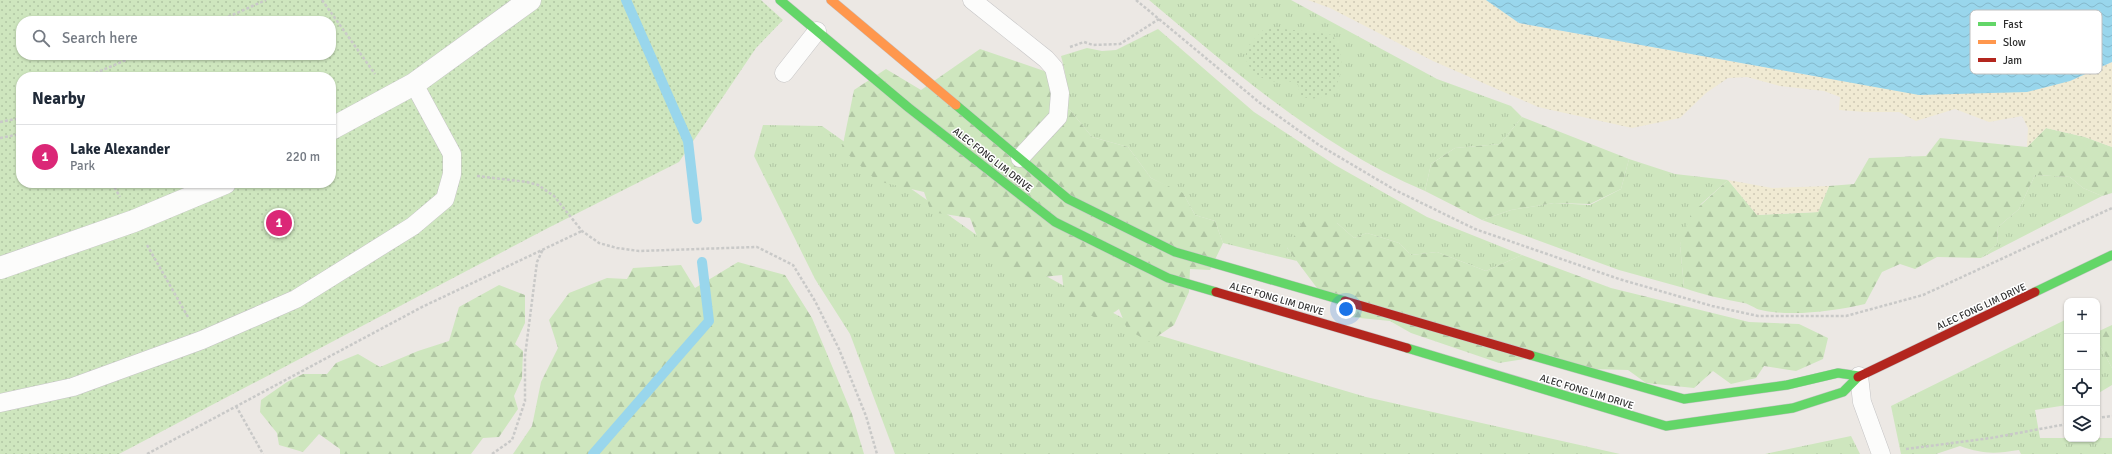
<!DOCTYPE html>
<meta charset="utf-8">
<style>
:root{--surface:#fff;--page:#f6f6f7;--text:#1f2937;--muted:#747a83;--line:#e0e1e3;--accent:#db2777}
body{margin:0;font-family:Signika,sans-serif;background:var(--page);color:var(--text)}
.controls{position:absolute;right:12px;bottom:12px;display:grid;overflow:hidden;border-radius:8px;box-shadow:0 1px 3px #0004}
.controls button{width:36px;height:36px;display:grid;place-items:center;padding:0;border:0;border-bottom:1px solid var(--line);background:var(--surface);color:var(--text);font:20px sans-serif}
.you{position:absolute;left:1346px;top:309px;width:14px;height:14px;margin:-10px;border:3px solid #fff;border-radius:50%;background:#1a73e8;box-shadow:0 0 0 6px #1a73e833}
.badge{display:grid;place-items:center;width:26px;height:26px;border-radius:50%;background:var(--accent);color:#fff;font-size:13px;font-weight:700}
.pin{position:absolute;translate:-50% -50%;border:2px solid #fff;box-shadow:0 1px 4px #0006}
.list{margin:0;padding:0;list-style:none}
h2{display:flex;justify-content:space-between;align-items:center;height:52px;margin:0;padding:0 16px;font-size:17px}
h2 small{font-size:13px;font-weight:400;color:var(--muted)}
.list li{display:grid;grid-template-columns:26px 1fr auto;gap:12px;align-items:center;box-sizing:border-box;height:64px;padding:0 16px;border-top:1px solid var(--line)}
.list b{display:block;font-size:15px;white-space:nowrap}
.list p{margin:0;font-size:13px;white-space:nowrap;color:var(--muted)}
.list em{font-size:13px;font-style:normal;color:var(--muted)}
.icon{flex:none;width:22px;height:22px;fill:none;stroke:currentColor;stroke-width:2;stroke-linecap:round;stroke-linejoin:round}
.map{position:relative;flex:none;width:2112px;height:454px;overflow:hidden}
.search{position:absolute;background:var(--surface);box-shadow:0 1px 3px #0004;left:16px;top:16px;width:320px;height:44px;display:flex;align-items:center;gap:10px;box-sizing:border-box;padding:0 14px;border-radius:16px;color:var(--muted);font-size:15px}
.panel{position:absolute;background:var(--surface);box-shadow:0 1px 3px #0004;left:16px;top:72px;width:320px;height:116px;border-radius:16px}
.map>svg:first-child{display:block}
.grass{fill:url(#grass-tufts)}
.forest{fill:url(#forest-firs)}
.sand{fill:url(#sand-dots)}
.park{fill:url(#park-dots);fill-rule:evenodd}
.water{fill:url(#water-waves)}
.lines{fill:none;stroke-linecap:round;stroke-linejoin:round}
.stream{stroke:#99d6ec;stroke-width:10}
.lane-casing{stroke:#c5c4c5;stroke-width:19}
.street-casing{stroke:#c5c4c5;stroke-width:23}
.fast-casing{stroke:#c5c4c5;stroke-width:10}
.slow-casing{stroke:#c5c4c5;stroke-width:10}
.jam-casing{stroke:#c5c4c5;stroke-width:10}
.path{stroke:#c9c9c8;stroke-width:2.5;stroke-dasharray:3 2;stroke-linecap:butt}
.lane{stroke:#fcfcfb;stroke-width:18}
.street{stroke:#fcfcfb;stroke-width:22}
.fast{stroke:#63d668;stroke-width:9}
.slow{stroke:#ff974d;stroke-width:9}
.jam{stroke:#b3261e;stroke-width:9}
.labels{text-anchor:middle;stroke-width:3;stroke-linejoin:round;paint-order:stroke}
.street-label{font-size:10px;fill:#2e2e2e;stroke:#fff}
.key{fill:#fff;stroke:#c0c0c0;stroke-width:1}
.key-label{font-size:11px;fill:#2e2e2e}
</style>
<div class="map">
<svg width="2112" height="454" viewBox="0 0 2112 454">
<defs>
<pattern id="grass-tufts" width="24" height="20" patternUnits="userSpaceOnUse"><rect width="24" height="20" fill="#cee6be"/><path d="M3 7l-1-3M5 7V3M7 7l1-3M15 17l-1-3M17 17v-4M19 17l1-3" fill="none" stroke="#b1c6a4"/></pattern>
<pattern id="forest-firs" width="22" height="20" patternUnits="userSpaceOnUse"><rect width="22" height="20" fill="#cee6be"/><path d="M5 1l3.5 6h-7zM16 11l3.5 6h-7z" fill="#b1c6a4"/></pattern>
<pattern id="sand-dots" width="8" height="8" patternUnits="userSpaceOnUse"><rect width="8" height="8" fill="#f0ead3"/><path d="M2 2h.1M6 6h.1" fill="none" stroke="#cec9b5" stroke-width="1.8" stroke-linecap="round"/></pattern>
<pattern id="park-dots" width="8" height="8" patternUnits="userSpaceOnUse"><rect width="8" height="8" fill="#cee6be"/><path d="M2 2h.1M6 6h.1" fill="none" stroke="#b1c6a4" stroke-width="1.8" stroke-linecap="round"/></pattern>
<pattern id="water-waves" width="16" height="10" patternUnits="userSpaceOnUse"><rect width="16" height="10" fill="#99d6ec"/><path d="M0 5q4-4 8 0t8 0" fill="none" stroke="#84b8cb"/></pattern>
</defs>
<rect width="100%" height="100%" fill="#ece8e4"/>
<!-- grass -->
<path class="grass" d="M 1149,0 L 1291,0 L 1437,79 L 1511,106 L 1522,117 L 1500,144 L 1455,148 L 1431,164 L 1425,191 C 1321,147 1235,72 1149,0 Z
M 1158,29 L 1254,112 L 1335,165 L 1427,217 L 1522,255 L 1486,271 L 1437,252 L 1411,255 L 1399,243 L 1367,233 L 1354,238 L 1337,223 L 1287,248 L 1297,261 L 1223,243 L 1215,221 L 1195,215 L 1184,195 L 1151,178 L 1128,147 L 1092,137 L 1070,110 L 1062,106 C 1071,93 1065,71 1061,56 L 1087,48 L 1102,51 L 1116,50 Z
M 763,125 L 822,126 L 995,248 L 1148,332 L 1366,397 L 1620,454 L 895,454 L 850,334 L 815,279 L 754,156 Z
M 1629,159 L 1675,174 L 1728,180 L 1701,204 L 1680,244 L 1684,288 L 1619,270 L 1482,220 L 1511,210 L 1554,203 L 1590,205 L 1621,189 Z
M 2035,175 L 2070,177 L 2083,188 L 2102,196 L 1981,258 L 1997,244 L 1998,227 L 2019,209 Z
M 2067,319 L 2067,405 L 2035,410 L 2040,438 L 2112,438 L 2112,454 L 2021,454 L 2019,450 C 1994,454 1983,454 1960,446 L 1936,454 L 1901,454 L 1891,406 Z
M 2097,340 L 2112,368 L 2112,385 L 2097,394 Z
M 1851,436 L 1860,454 L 1765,454 Z"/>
<!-- forest -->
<path class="forest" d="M 980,49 L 1050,73 L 1057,104 L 1070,110 L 1092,137 L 1128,147 L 1151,178 L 1183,193 L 1195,215 L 1215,221 L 1223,243 L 1210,270 L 1190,269 L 1189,292 L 1174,325 L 1149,342 L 1127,329 L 1119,309 L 1101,321 L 1065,301 L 1062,275 L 1023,279 L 981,247 L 970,218 L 931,212 L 924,192 L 877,181 L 842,149 L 854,90 L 886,69 L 921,90 Z
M 1522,117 L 1629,159 L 1621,189 L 1590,204 L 1554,203 L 1511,210 L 1482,220 L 1425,191 L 1431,164 L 1455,148 L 1500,144 Z
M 2046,128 L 2085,137 L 2112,147 L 2112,193 L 2102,196 L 2083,188 L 2070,177 L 2035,175 L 2019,209 L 1998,227 L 1997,244 L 1981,258 L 1937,257 L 1915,269 L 1900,264 L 1882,272 L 1865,304 C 1835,311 1791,317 1761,310 C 1755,309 1750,304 1744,303 C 1723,299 1704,295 1684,288 L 1680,244 L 1691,214 L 1728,180 L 1757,215 L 1818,212 L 1829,186 L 1854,184 L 1869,158 L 1926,156 L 1940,138 L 2027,147 Z
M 1305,218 L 1337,223 L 1354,238 L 1367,233 L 1399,243 L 1411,255 L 1437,252 L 1486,271 L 1522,255 L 1611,288 L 1749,322 L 1799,324 L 1828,338 L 1823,359 L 1796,371 L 1764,366 L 1756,378 L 1731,384 L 1713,371 L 1694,388 L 1646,383 L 1628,370 L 1590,369 L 1549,355 L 1499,363 L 1411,333 L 1390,321 L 1350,317 L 1317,288 L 1287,248 Z
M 738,262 L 785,275 L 812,318 L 852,414 L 864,454 L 513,454 L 532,426 L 541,382 L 558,348 L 549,320 L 569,293 L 607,278 L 627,279 L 633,268 L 681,265 L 695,288 Z
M 499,285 L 525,295 L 525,323 L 515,344 L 523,351 L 522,378 L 514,396 L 518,409 L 499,437 L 483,438 L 471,454 L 340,454 L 340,449 L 319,434 L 303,452 L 279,445 L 277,433 L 260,412 L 261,400 L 287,382 L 303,374 L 327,374 L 336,363 L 358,354 L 380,367 L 418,351 L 449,341 L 459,307 Z
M 2112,325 L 2112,368 L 2097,340 L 2097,332 Z"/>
<!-- sand -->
<path class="sand" d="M 1308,0 L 1488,0 L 1519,23 L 1848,82 L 2070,81 L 2112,62 L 2112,147 L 2085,137 L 2046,128 L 2027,147 L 2028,128 L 2022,116 L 1989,122 L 1955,109 L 1916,121 L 1899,112 L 1865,112 L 1839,110 L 1840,97 L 1824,91 L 1780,86 L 1747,77 L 1728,78 L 1706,93 L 1680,118 L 1632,128 L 1538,107 L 1433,61 L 1330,8 Z
M 1728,180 L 1772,188 L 1829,186 L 1818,212 L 1757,215 Z"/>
<!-- park -->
<path class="park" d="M 0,0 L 761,0 L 783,20 L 756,48 L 679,162 L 548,228 L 119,454 L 0,454 ZM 21,21 L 331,21 L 331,55 L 21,55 ZM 21,77 L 331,77 L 331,183 L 21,183 Z
M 1265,28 C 1287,29 1310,31 1332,35 C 1352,62 1339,110 1300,96 L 1298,84 C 1286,79 1282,82 1271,81 C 1258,79 1241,63 1247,50 C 1251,41 1259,35 1265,28 Z"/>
<!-- water -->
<path class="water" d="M 1486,0 L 2112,0 L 2112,62 L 2070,81 L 2027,92 L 1919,95 L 1519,23 Z"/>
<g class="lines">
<!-- stream -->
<path class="stream" d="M 626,0 L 688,141 L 697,219
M 593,454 L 709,321 L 702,262"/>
<!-- lane casing -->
<g class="lane-casing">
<path id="lane" d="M 972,0 L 1046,59 L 1054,68 L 1060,93 L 1058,117 L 1020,158
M 784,73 L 817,31
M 1859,376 L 1862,402 L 1881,454
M 0,403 L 73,387 L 202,340 L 296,299 L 413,226 L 445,199 L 452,174 L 452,154 L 414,84"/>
</g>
<!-- street casing -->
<g class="street-casing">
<path id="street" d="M 331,129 L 414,84 L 530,0
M 0,268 L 134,221 L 225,183"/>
</g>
<!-- fast casing -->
<g class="fast-casing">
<path id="fast" d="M 780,0 L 909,108 L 1055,222 L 1168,278 L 1216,292
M 956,105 L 1068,199 L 1175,252 L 1345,301
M 2035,292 L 2112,255
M 1407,348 L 1666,426 L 1793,408 L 1843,392 L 1858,377
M 1530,355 L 1684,399 L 1787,385 L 1838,373 L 1859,376"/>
</g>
<!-- slow casing -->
<g class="slow-casing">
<path id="slow" d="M 831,0 L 956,105"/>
</g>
<!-- jam casing -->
<g class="jam-casing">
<path id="jam" d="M 1216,292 L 1407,348
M 1345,301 L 1530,355
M 1858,377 L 2035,292"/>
</g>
<!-- path -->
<path class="path" d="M 322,0 L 375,74
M 1136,0 L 1260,103 L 1319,145 L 1395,190 L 1475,229 L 1619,279 L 1712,306 L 1758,316 L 1846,316 L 1923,295 L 2112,208
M 219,21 L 266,0
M 1070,47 L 1084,42 L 1093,45 L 1120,44 L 1159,19
M 86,77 L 138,55
M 0,122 L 21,118
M 0,138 L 21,134
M 477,176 L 527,182 L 538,185 L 554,196 L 582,231 L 599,243 L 617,248 L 639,251 L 757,247 L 793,265 L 815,301 L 839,349 L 866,416 L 877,454
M 112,183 L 120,197
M 147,245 L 188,317
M 236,406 L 263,454
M 2097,418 L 2112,416
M 1906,449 L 1991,438 L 2067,424
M 147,454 L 422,307 L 582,231
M 492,454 L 512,440 L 525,401 L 525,356 L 537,262 L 543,249"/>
<!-- lane -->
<use href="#lane" class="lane"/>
<!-- street -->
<use href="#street" class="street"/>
<!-- fast -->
<use href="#fast" class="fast"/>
<!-- slow -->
<use href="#slow" class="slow"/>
<!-- jam -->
<use href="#jam" class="jam"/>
</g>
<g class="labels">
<!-- street labels -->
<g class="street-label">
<text transform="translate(993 159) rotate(38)" y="4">ALEC FONG LIM DRIVE</text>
<text transform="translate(1277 298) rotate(16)" y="4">ALEC FONG LIM DRIVE</text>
<text transform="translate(1981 306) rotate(-25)" y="4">ALEC FONG LIM DRIVE</text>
<text transform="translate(1587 391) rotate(17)" y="4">ALEC FONG LIM DRIVE</text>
</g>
</g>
<!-- legend -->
<rect x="1970" y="10" width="132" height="64" rx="6" class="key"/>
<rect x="1978" y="22" width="18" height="4" fill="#63d668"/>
<rect x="1978" y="40" width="18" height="4" fill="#ff974d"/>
<rect x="1978" y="58" width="18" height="4" fill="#b3261e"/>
<g class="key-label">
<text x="2003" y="28">Fast</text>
<text x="2003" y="46">Slow</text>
<text x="2003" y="64">Jam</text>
</g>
</svg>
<div class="controls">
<button>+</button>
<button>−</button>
<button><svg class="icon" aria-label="locate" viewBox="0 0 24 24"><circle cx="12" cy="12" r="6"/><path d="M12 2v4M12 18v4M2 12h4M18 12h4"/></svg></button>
<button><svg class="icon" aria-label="layers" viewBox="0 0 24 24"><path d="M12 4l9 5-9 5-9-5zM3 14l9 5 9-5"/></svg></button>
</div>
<div class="you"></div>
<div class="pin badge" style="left:279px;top:223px">1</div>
<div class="search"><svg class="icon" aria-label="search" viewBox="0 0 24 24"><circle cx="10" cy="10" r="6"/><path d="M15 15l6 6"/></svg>Search here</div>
<section class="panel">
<h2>Nearby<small></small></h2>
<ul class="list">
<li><span class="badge">1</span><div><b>Lake Alexander</b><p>Park</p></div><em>220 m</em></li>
</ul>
</section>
</div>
